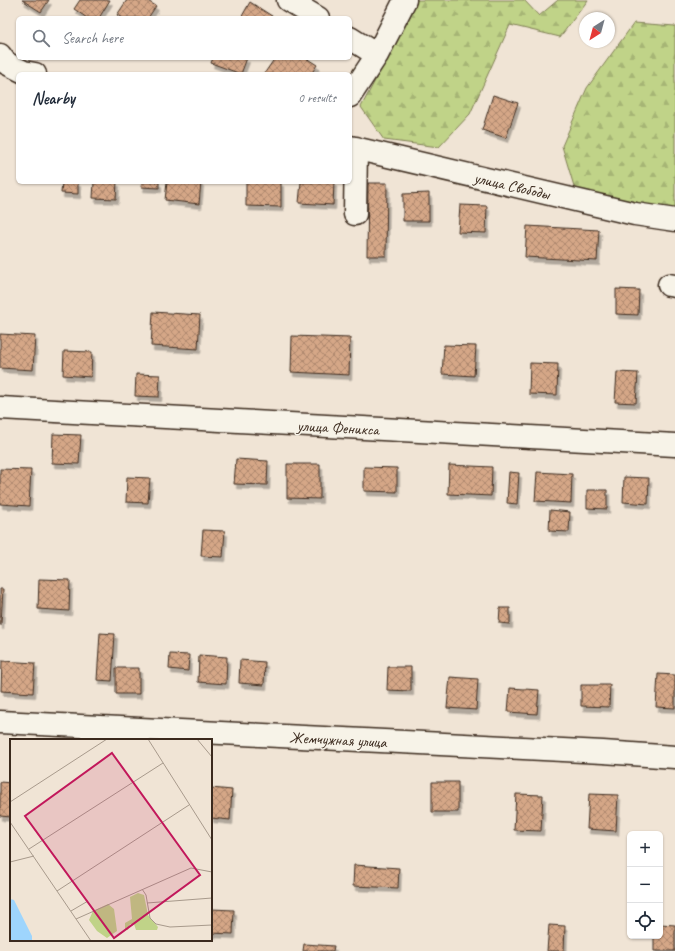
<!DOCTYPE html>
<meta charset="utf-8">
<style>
:root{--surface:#fff;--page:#f2f2f3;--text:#1f2937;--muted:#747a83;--line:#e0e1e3}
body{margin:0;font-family:Caveat,sans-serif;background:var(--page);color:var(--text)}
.controls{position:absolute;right:12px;bottom:12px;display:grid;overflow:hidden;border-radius:6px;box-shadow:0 1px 3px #0004}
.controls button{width:36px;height:36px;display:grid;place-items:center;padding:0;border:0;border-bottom:1px solid var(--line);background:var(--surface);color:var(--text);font:20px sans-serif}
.compass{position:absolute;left:579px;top:12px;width:36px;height:36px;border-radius:50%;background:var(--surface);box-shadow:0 1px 3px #0004;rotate:216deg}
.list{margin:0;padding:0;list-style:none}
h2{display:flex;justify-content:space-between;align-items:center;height:52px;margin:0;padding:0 16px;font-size:17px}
h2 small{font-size:13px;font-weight:400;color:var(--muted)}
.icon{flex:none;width:22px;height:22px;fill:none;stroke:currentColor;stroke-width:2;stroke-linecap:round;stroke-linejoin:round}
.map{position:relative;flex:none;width:675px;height:951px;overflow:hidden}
.search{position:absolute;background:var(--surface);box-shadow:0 1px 3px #0004;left:16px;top:16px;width:336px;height:44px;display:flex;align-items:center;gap:10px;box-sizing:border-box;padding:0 14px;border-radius:6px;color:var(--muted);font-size:15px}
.panel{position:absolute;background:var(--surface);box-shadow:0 1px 3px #0004;left:16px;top:72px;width:336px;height:112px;border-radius:6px}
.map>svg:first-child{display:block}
.forest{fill:url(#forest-firs);stroke:#7e7e53}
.building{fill:url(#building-cross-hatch);stroke:#3b2a1e;filter:url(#shadow)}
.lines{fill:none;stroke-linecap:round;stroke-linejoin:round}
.minor-casing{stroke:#3b2a1e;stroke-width:25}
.minor{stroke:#f7f3e8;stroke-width:22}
.labels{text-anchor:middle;stroke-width:3;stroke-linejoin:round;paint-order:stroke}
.street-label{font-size:16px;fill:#3b2a1e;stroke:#f7f3e8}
.inset-road{fill:none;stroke:#a89a8c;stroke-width:1}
.view{fill:#c2185b;fill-opacity:0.15;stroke:#c2185b;stroke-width:2}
.inset-edge{fill:none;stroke:#3b2a1e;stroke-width:2}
</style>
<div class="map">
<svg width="675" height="951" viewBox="0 0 675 951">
<defs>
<pattern id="forest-firs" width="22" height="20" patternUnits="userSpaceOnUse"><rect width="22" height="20" fill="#c0d388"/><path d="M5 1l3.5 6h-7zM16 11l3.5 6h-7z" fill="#a6b575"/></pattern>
<pattern id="building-cross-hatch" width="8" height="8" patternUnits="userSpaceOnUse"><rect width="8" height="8" fill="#d5a787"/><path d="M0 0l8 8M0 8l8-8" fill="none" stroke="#ae886e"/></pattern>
<filter id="shadow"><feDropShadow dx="2.5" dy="4.5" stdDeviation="0" flood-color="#0004"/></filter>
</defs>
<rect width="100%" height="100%" fill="#f0e4d5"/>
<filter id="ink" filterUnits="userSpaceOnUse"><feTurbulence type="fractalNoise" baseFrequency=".025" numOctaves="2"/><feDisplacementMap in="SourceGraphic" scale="8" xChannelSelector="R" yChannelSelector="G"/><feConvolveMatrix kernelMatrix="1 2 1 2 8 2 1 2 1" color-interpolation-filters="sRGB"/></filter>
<g filter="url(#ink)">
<!-- forest -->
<path class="forest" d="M 412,0 L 524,0 L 539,16 L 558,0 L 588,0 L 560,37 L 510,25 L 470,114 L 439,147 L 384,140 L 361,107 L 401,32 Z
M 634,23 L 675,26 L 675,211 L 576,193 L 562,146 L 587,88 Z"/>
<!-- building -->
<path class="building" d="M 22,0 L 49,0 L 41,12 Z
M 80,0 L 110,0 L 99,18 L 87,18 L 74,9 Z
M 127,0 L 146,0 L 156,6 L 148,18 L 122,18 L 117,15 Z
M 250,2 L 275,18 L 241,18 Z
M 213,58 L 247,58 L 241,74 L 211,63 Z
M 275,58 L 306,58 L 317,65 L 311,74 L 264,74 Z
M 493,95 L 518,103 L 506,138 L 482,130 Z
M 62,182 L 78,182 L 78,194 L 61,193 Z
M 94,182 L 117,182 L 116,199 L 93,198 Z
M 142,182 L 159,182 L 159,188 L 141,187 Z
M 167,182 L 201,182 L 199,204 L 165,200 Z
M 246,182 L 281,182 L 281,207 L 246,206 Z
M 301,182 L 334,182 L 333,205 L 299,203 Z
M 368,183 L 387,183 L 386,256 L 367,256 Z
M 429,193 L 429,221 L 403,221 L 403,194 Z
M 460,205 L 487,206 L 486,233 L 458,232 Z
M 527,226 L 599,230 L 597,261 L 525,257 Z
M 616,289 L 639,290 L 638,315 L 616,314 Z
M 153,312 L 200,315 L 198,349 L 151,346 Z
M 0,334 L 35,336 L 33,370 L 0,368 Z
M 292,336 L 350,338 L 349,375 L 291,372 Z
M 444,345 L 476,346 L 474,376 L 442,374 Z
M 64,351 L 92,352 L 91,377 L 63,375 Z
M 530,363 L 558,364 L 557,395 L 529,394 Z
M 617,372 L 638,373 L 636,403 L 615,402 Z
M 136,374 L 160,375 L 159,397 L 135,396 Z
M 53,434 L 81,435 L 79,464 L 52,463 Z
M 236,459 L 268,461 L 267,485 L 234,484 Z
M 287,464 L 320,464 L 320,499 L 287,498 Z
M 449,465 L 492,467 L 491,496 L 448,494 Z
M 364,467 L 397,468 L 397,492 L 364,491 Z
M 0,469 L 31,470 L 29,506 L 0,504 Z
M 509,472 L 519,473 L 517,504 L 507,503 Z
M 537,472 L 572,474 L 571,503 L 535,501 Z
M 127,477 L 150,478 L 148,503 L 126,502 Z
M 624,477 L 649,478 L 648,504 L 623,502 Z
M 587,490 L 607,490 L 607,509 L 587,508 Z
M 550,510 L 570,512 L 569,532 L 549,531 Z
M 203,530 L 225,531 L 223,557 L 201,556 Z
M 39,579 L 70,580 L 69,611 L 38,609 Z
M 0,589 L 3,589 L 1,625 L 0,625 Z
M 500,608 L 510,608 L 510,624 L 499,623 Z
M 100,633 L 115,634 L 112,681 L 97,680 Z
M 170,654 L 189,655 L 188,671 L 169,669 Z
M 199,655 L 227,657 L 226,684 L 198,682 Z
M 240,660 L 265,662 L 264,685 L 239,683 Z
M 2,661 L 35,663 L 33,693 L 1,691 Z
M 388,667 L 411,667 L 411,691 L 387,690 Z
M 116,668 L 139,668 L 139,694 L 116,694 Z
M 658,674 L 675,675 L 675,708 L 656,707 Z
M 450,677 L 478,679 L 476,710 L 447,708 Z
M 581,685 L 610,685 L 609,707 L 581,706 Z
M 510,688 L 539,690 L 537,714 L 508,712 Z
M 0,782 L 11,783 L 11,817 L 0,816 Z
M 432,782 L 458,782 L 458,812 L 432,812 Z
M 211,788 L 232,790 L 230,820 L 211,818 Z
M 516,794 L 543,795 L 541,831 L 514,830 Z
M 589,794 L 618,795 L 616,831 L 587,829 Z
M 354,865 L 399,868 L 398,888 L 353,886 Z
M 211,909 L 234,910 L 233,934 L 211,933 Z
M 660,924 L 675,925 L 675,951 L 654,951 L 654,936 L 660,936 Z
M 549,925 L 565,926 L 564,951 L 547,951 Z
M 304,944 L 334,946 L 333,951 L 303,951 Z"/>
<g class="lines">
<!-- minor casing -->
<g class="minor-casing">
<path id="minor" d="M 288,0 L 318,18
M 350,38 L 377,55
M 0,55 L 6,63 L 24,72 L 35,74
M 350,96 L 377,55 L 405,0
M 350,147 L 635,214 L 675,220
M 355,214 L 356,148
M 669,285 L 675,286
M 0,408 L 675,445
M 0,722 L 603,752 L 675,757"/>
</g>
<!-- minor -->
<use href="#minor" class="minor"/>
</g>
</g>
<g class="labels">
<!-- street labels -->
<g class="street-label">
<text transform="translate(512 185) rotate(13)" y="6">улица Свободы</text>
<text transform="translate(338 427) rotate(3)" y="6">улица Феникса</text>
<text transform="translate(338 739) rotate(3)" y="6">Жемчужная улица</text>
</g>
</g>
<!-- overview -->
<g transform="translate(10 739)">
<rect width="202" height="202" fill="#f0e4d5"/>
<path d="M 128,154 L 134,156 L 138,176 L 148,188 L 147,191 L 126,191 L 124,185 L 120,185 L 118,191 L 115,191 L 115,184 L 122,180 L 120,158 ZM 98,165 L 104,170 L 107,192 L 97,199 L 87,192 L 79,181 L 83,172 Z" fill="#c0d388"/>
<path d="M 0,160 L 4,161 L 22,197 L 22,202 L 0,202 Z" fill="#9ed5fd"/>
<path class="inset-road" d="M 138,0 L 202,101M 187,0 L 202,18M 0,63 L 97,0M 0,83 L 81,202M 19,110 L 153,24M 0,123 L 24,117M 132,150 L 136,156 L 140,179 L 146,185 L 160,188 L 202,186M 47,152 L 179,66M 137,164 L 202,159M 61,172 L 78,162M 66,180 L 181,129 L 202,133"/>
<path class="view" d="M 102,14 L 190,136 L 104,199 L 15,77 Z"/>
<rect width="202" height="202" class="inset-edge"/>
</g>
</svg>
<div class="controls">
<button>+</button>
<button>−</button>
<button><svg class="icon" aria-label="locate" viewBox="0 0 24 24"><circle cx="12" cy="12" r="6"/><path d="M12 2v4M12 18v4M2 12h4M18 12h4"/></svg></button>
</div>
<svg class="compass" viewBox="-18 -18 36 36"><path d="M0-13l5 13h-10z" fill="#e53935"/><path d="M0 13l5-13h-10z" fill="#747a83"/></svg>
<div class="search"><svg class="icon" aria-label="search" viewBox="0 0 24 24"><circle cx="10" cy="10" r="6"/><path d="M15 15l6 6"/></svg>Search here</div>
<section class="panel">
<h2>Nearby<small>0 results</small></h2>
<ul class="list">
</ul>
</section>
</div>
